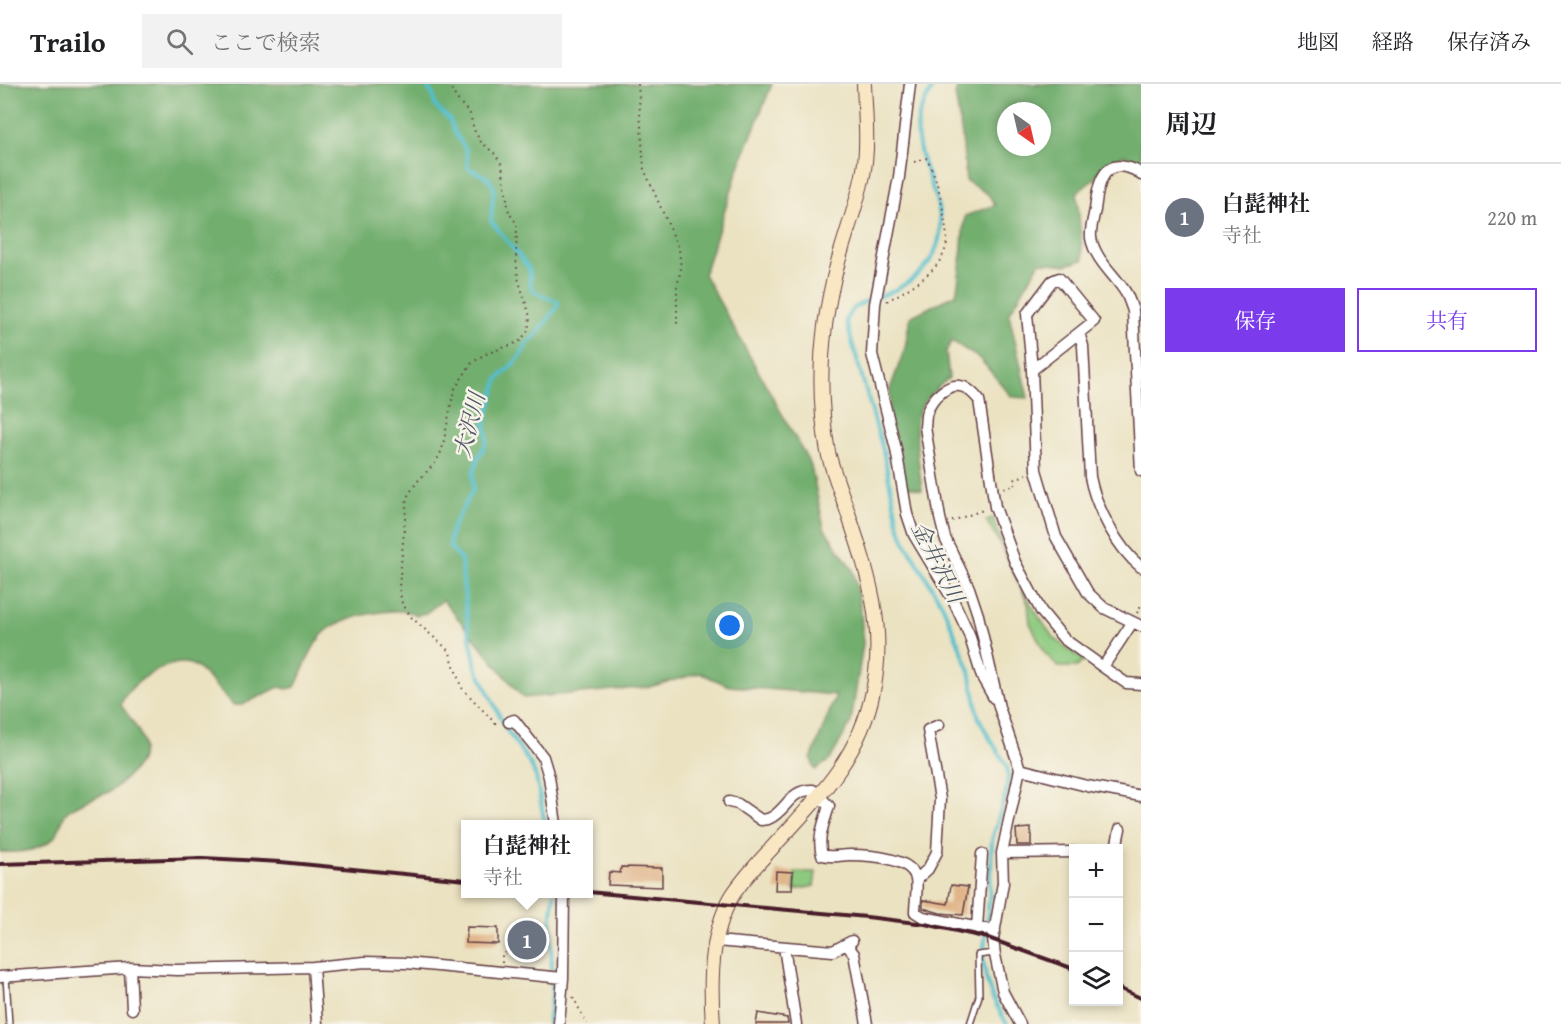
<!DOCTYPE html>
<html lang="ja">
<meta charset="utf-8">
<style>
:root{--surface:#fff;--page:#f2f2f2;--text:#202124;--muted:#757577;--line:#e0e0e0;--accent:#7c3aed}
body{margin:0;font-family:"Gentium Book Plus","Noto Serif JP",serif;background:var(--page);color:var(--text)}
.controls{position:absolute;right:18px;bottom:18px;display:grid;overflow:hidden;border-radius:0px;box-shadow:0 3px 9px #0003}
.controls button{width:54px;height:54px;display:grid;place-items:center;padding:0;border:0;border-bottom:2px solid var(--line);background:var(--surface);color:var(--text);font:30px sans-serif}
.compass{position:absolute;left:997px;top:18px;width:54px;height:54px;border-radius:50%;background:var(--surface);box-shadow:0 3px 9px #0003;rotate:146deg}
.you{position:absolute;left:730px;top:542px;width:21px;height:21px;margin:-15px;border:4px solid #fff;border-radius:50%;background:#1a73e8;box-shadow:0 0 0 9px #1a73e833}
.badge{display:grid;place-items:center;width:39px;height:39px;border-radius:50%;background:var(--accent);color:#fff;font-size:20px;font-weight:700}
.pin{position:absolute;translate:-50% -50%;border:3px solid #fff;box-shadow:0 2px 6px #0006}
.popup{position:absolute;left:461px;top:736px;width:132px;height:78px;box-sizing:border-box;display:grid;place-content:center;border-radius:0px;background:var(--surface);filter:drop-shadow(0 2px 4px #0005);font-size:20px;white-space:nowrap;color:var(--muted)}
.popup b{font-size:22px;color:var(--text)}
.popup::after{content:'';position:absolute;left:50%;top:100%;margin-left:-12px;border:12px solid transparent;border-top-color:var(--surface)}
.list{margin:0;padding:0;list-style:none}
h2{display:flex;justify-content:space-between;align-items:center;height:78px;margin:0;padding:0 24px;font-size:26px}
h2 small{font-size:20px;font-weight:400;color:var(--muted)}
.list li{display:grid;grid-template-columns:39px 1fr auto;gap:18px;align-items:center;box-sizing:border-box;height:108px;padding:0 24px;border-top:2px solid var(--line)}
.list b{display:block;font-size:22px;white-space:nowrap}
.list p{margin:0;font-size:20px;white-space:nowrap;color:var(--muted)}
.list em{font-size:20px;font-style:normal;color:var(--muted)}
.actions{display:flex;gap:12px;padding:18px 24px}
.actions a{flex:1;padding:14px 0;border:2px solid var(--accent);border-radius:0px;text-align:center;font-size:21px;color:var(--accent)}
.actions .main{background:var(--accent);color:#fff}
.icon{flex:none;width:33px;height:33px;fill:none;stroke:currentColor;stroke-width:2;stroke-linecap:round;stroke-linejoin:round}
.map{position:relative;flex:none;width:1141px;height:940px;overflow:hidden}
header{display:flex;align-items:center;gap:36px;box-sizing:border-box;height:84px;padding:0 30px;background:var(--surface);border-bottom:2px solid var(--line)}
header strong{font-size:28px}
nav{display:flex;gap:33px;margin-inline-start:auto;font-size:21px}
.search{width:420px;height:54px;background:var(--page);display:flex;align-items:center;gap:15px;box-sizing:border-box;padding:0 21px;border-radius:0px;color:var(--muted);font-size:22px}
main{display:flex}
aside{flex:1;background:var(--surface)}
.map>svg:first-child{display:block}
.green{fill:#8dca7f;stroke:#6c7455;stroke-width:1.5}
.forest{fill:#72ae6e;stroke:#5e664c;stroke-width:1.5;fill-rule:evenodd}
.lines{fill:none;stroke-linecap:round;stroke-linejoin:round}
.stream{stroke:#52becc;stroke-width:4}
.building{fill:#e1b58a}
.lane-casing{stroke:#623c42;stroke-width:8}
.street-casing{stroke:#623c42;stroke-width:13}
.secondary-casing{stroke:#623c42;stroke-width:16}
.path{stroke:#623c42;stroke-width:2;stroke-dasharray:1.5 4.5;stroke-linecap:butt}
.lane{stroke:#fff;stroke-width:5}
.street{stroke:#fff;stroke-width:10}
.secondary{stroke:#f9e7c3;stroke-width:14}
.rail{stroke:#4a1f2b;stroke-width:4}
.labels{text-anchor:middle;stroke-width:5;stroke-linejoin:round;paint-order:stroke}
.water-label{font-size:22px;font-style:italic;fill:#4d5763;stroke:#f7f3e8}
</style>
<header>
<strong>Trailo</strong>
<div class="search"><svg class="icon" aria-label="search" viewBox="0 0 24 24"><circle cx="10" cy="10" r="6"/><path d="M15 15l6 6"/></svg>ここで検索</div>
<nav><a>地図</a><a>経路</a><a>保存済み</a></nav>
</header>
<main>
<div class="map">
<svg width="1141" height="940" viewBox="0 0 1141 940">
<rect width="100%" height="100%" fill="#f7f3e8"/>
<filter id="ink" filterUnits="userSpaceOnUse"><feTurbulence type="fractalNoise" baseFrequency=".0167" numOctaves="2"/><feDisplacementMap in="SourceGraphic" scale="12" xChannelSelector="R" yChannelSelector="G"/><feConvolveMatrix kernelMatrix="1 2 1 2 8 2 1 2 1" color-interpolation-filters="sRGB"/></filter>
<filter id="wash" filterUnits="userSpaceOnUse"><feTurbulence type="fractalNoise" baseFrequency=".008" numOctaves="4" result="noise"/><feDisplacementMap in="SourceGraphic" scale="24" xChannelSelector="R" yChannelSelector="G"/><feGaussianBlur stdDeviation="1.35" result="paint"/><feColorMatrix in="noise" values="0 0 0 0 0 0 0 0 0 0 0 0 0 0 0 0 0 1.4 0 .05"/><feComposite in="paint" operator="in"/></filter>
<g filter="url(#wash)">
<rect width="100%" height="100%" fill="#ebe2c1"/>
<!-- green -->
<path class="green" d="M 993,434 C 1006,473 1026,517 1051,550 C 1060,561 1073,568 1084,576 L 1077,583 L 1058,583 L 1045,569 L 1030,539 L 1028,520 L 1002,463 L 986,436 Z
M 795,788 L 816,788 L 814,802 L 794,806 Z"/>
<!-- forest -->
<path class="forest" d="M 0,0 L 772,0 L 740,80 L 704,190 L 811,382 L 824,444 L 853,486 L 861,526 L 863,560 L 851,638 L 830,676 L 815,686 L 811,675 L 836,611 L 729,602 L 700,589 L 649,603 L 523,614 L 443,516 L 426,529 L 417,531 C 399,520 339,533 324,549 C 310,563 304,586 295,603 L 287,605 L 279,603 L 242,621 L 233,621 C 224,612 203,586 193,581 C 172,571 126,600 121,621 C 139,647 157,665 128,692 C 122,697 117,704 110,707 C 97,714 81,717 68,727 C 61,733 61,744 56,751 C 44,767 18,769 0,768 Z
M 959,0 L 1141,0 L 1141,77 L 1123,71 L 1077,109 L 1083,176 L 1066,181 L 1040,178 L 1009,230 L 1028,314 L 1012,313 L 980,275 L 952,257 L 946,267 L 949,294 C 939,302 922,317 918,330 C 913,343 920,391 922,406 L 902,401 L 889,345 L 890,305 L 905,264 L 910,233 L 956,210 C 962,184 961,158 965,132 L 995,121 L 988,110 L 966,97 L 962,52 L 955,10 ZM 1006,27 L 1042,27 L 1042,63 L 1006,63 Z"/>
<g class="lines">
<!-- stream -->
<path class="stream" d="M 427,0 L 428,4 L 433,11 L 435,22 L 450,36 L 454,47 L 466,66 L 468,84 L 488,94 L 494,104 L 491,137 L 528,183 C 531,189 530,191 530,198 C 532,212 548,212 558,218 L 557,223 L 537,250 L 527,260 L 519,274 L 498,295 L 485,339 L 487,351 L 486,359 L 477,376 L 473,390 L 473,406 L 452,444 L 450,454 L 450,463 L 461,476 L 468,543 L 476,583 L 506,645 L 531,681 L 536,693 L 545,740
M 934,0 C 929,11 919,25 918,37 C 912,81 952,118 937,162 C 929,187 905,203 881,212 C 866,218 851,220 846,237 L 883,366 L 898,439 L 905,458 L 943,522 L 970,587 L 978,632 L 987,650 L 1007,682 L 1008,693 L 1006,709 L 992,756 L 990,808 L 983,873 L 986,894 L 992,913 L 1007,940
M 548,940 L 552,912 L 551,841 L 554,810"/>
</g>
<g id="blocks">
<!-- building -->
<path class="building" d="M 1031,744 L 1031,761 L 1017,761 L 1016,745 Z
M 621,783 L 662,784 L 662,803 L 608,801 L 609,788 L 620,789 Z
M 776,787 L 793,788 L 792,806 L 775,806 Z
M 951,801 L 968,803 L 963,831 L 940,829 L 923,824 L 923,816 L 948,820 Z
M 467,843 L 498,844 L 498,860 L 466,859 Z
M 521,851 L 530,852 L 528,874 L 519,873 Z
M 758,929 L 787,934 L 788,940 L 756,940 Z"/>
</g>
</g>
<g filter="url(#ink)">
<use href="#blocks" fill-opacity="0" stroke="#623c42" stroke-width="1.5"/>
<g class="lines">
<!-- lane casing -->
<g class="lane-casing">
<path id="lane" d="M 6,893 L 9,940
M 970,940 L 979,912 L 978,871 L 994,869"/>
</g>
<!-- street casing -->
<g class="street-casing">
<path id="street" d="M 910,0 L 899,93 L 875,220 L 872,270 L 896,365 L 907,430 L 914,451 L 953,516 L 969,550 L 982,593 L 994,614
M 1141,91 C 1137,86 1131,84 1125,83 C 1100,77 1097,109 1095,126 C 1093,135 1090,146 1091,154 C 1095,176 1115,191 1126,209 C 1129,215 1131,221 1133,227 L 1141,387
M 1079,249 L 1083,262 L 1090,393 C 1096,423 1117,464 1141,483
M 1032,286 L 1094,237 L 1059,194 L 1052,197 L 1027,230 L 1032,286 L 1036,386 L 1056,453 L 1088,509 L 1104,524 L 1141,542
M 1103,583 L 1126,599 L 1141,600
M 509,638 L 514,636 L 543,673 L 549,693 L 556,740
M 1020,685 L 1087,702 L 1141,712
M 729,718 L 738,720 L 761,736 C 764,735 767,736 770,734 C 786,727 790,705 813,706 L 829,722 C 824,739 817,754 822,771 C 833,774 839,771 850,771 C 868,771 912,773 916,795 C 918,805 915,818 915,828 L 923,833 L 995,847
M 1116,764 L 1120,745
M 1002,769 L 1074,768
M 916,796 L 928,785 L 937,768 L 940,715 L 928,646 L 939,641
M 977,844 L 982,770
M 716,857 L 833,867 L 852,857
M 847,861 L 854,870 L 867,940
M 784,863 L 796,940
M 313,883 L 317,940
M 130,884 L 132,925
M 0,893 L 130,884 L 177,886 L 313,883 L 365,878 L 406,879 L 563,894
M 559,940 L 563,894 L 564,810
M 1020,940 L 1003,908 L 995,871 L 993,855 L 1003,799 L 1002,769 L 1020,685 L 999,623 L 978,531 L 969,504 L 945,454 L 940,434 L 925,343 C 926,338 925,332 927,328 C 932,314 949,297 964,303 C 970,306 975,311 979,316 L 995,423 L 1015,478 L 1041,527 L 1064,555 L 1103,583 L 1132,539"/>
</g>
<!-- secondary casing -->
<g class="secondary-casing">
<path id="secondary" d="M 713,940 C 710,898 710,850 732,812 C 743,795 757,780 771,765 C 815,717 860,674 873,607 C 887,540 866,483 845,420 C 839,403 832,385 828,368 C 816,304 821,240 838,178 C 846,149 857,120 863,91 C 869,62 865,29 864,0"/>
</g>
<!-- path -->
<path class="path" d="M 449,0 L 456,14 L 470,30 L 474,46 L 481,58 L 495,70 L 502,81 L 509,129 L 517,140 L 516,175 L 518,194 L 530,233 L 528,247 L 519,258 L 483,271 L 471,280 L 454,306 L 442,366 L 436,378 L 417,398 L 407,413 L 399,503 L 402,519 L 412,534 L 446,564 L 450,569 L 461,603 L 495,639 L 500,639
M 638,0 L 644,85 L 679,165 L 681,184 L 677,203 L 677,242
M 887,217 C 910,204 945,186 947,156 C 947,148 945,140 944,132 C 941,112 936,93 927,74 L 911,79
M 1004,404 L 1015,402 L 1014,396 L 1026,390
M 952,437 L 986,425
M 1137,529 L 1141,521
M 502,879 L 502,869 L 513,870
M 573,913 L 587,940"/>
<!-- lane -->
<use href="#lane" class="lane"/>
<!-- street -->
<use href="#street" class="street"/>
<!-- secondary -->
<use href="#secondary" class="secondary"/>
<!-- rail -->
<path class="rail" d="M 0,780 L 203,774 L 281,778 L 466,796
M 588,808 L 867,833 L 925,840 L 988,854 L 1074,885
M 1118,904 L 1141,914"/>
</g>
</g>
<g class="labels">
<!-- water labels -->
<g class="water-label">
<text transform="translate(469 341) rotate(-76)" y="8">大沢川</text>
<text transform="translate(938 478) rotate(63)" y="8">金井沢川</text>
</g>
</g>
</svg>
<div class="controls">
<button>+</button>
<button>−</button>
<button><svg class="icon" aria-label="layers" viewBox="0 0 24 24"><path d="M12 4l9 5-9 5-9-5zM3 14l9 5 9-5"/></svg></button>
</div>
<svg class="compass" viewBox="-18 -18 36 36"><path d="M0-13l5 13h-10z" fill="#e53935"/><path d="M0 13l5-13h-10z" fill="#757577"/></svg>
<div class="you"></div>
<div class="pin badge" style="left:527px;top:856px;background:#6b7280">1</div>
<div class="popup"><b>白髭神社</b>寺社</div>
</div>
<aside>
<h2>周辺<small></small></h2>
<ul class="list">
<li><span class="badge" style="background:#6b7280">1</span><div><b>白髭神社</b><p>寺社</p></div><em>220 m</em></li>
</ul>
<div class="actions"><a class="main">保存</a><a>共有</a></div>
</aside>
</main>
